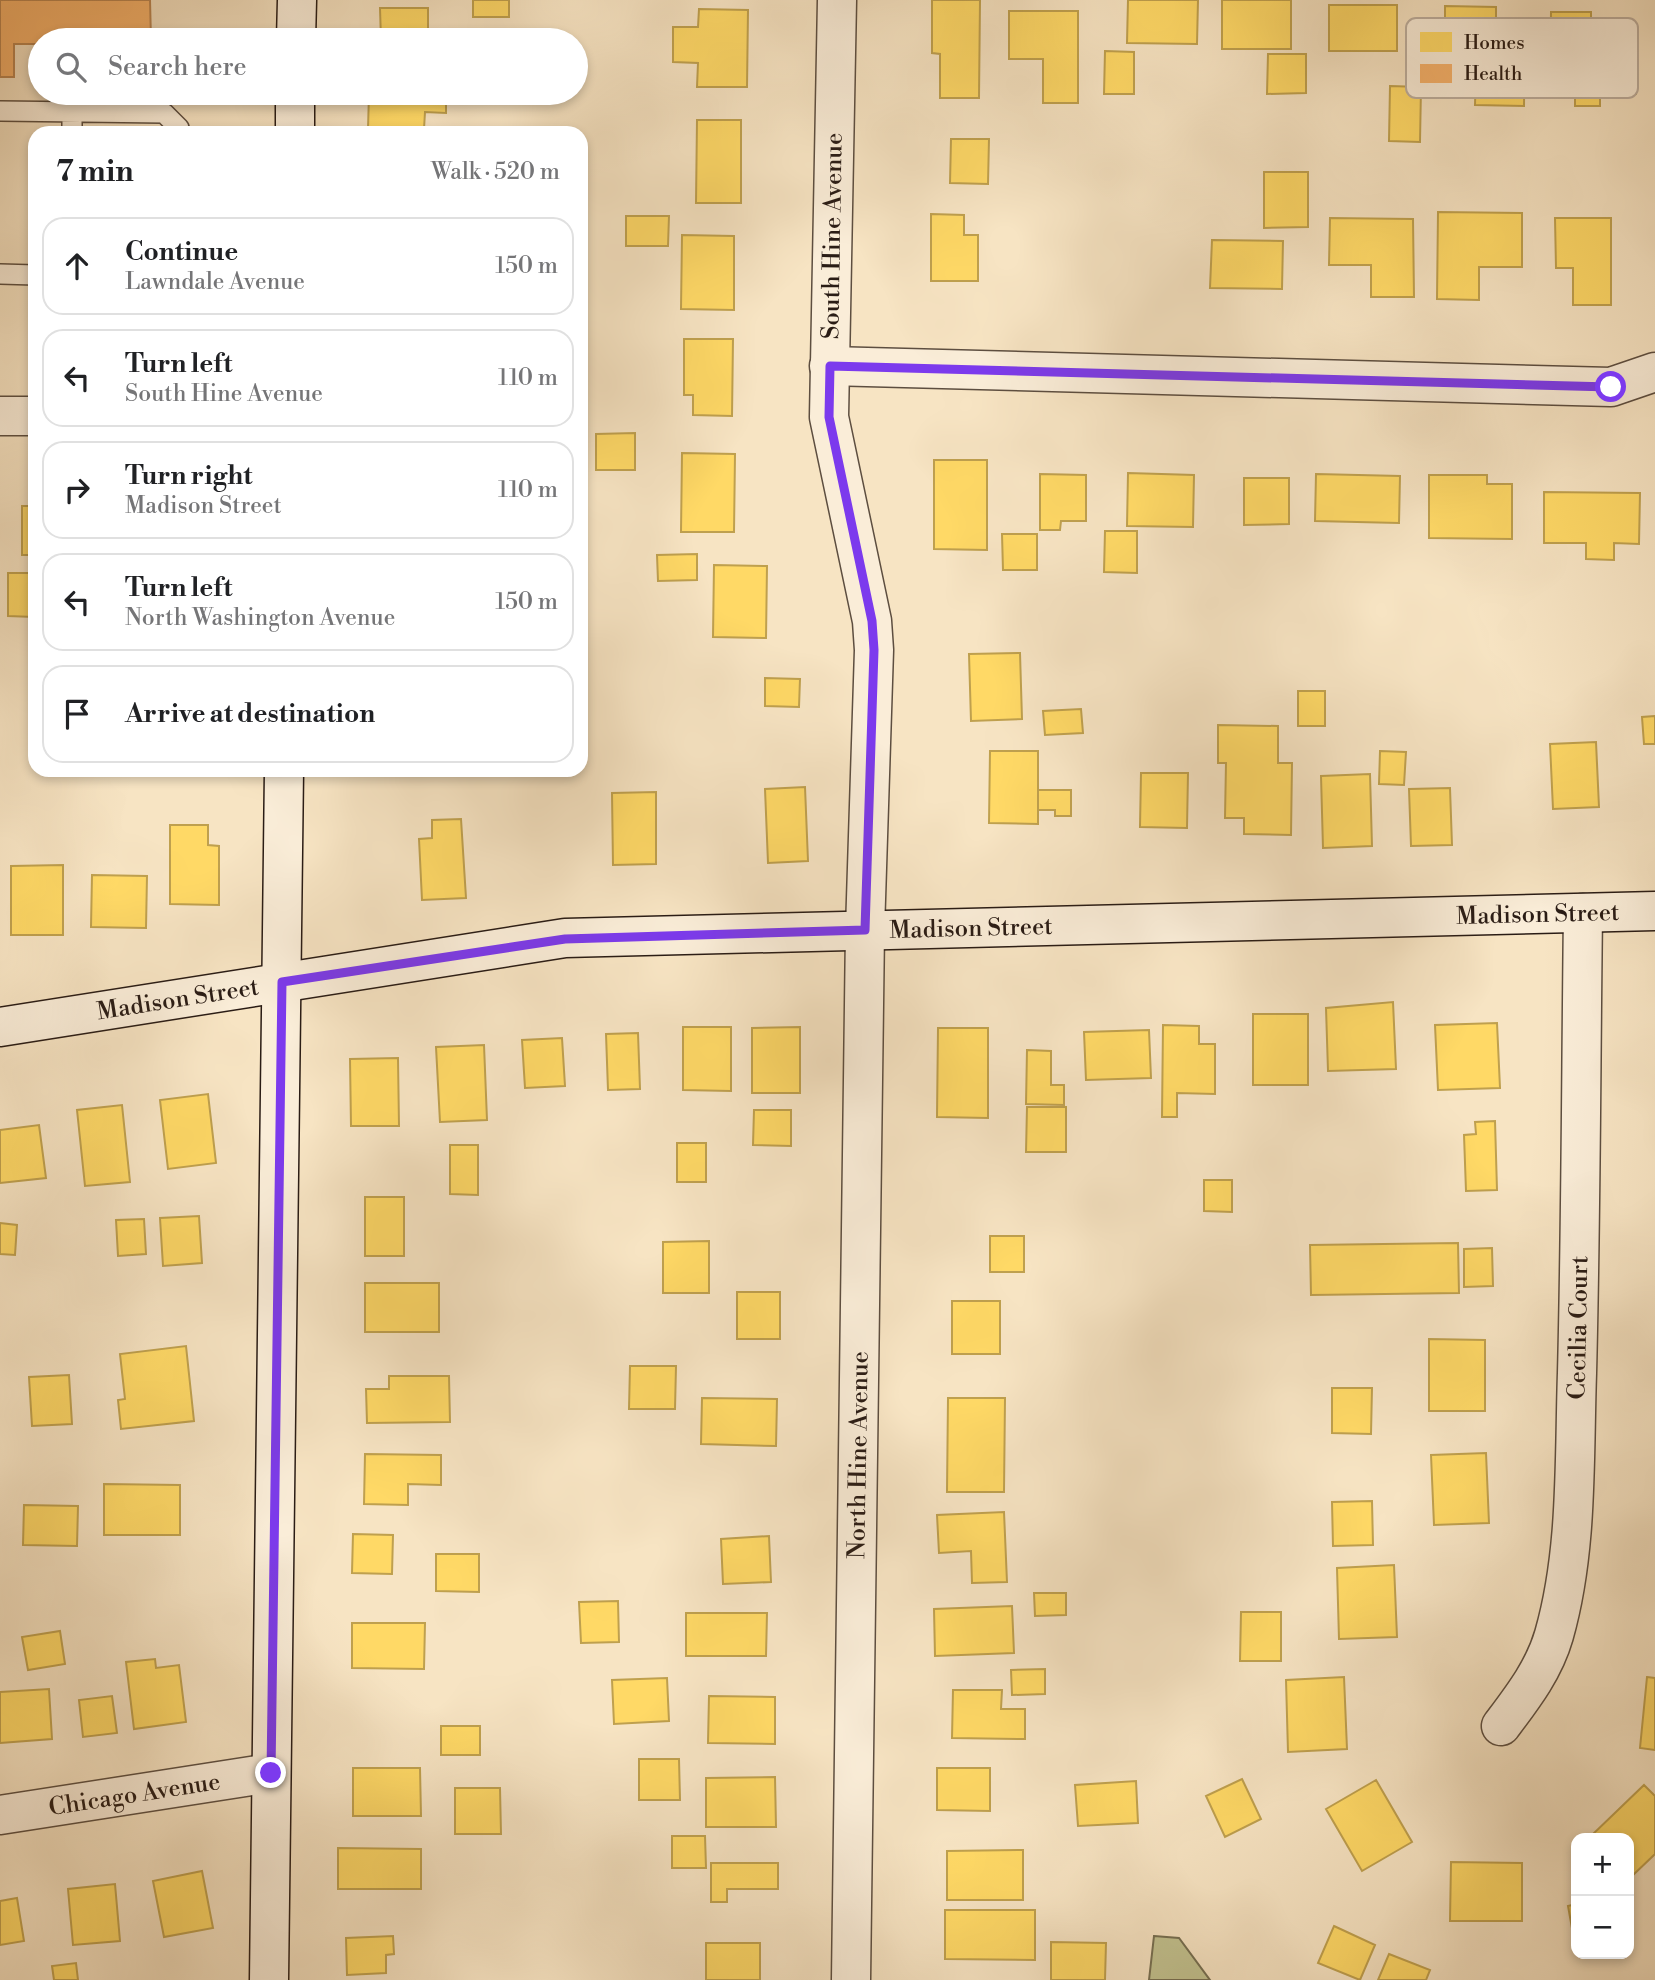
<!DOCTYPE html>
<meta charset="utf-8">
<style>
:root{--surface:#fff;--page:#f6f6f6;--text:#202124;--muted:#757577;--line:#e0e0e0}
body{margin:0;font-family:"Libre Bodoni",serif;background:var(--page);color:var(--text)}
.controls{position:absolute;right:21px;bottom:21px;display:grid;overflow:hidden;border-radius:14px;box-shadow:0 4px 10px #0003}
.controls button{width:63px;height:63px;display:grid;place-items:center;padding:0;border:0;border-bottom:2px solid var(--line);background:var(--surface);color:var(--text);font:35px sans-serif}
.stop{position:absolute;width:21px;height:21px;margin:-16px;border:5px solid #7c3aed;border-radius:50%;background:#fff}
.stop.end{background:#7c3aed;border-color:#fff;box-shadow:0 2px 7px #0008}
.list{margin:0;padding:0;list-style:none}
h2{display:flex;justify-content:space-between;align-items:center;height:91px;margin:0;padding:0 28px;font-size:30px}
h2 small{font-size:23px;font-weight:400;color:var(--muted)}
.list li{display:grid;grid-template-columns:46px 1fr auto;gap:21px;align-items:center;box-sizing:border-box;height:98px;margin:0 14px 14px;padding:0 14px;border:2px solid var(--line);border-radius:21px}
.list b{display:block;font-size:26px;white-space:nowrap}
.list p{margin:0;font-size:23px;white-space:nowrap;color:var(--muted)}
.list em{font-size:23px;font-style:normal;color:var(--muted)}
.icon{flex:none;width:38px;height:38px;fill:none;stroke:currentColor;stroke-width:2;stroke-linecap:round;stroke-linejoin:round}
.map{position:relative;flex:none;width:1655px;height:1980px;overflow:hidden}
.search{position:absolute;background:var(--surface);box-shadow:0 4px 10px #0003;left:28px;top:28px;width:560px;height:77px;display:flex;align-items:center;gap:18px;box-sizing:border-box;padding:0 24px;border-radius:38px;color:var(--muted);font-size:26px}
.panel{position:absolute;background:var(--surface);box-shadow:0 4px 10px #0003;left:28px;top:126px;width:560px;height:651px;border-radius:21px}
.map>svg:first-child{display:block}
.green{fill:#c2c290;stroke:#766f52;stroke-width:2}
.homes{fill:#ffd966;stroke:#bfa04e;stroke-width:2}
.health{fill:#f6b26b;stroke:#b98551;stroke-width:2}
.lines{fill:none;stroke-linecap:round;stroke-linejoin:round}
.lane-casing{stroke:#5d4e40;stroke-width:22}
.street-casing{stroke:#5d4e40;stroke-width:41}
.secondary-casing{stroke:#2a1c15;stroke-width:41}
.lane{stroke:#faedd8;stroke-width:19}
.street{stroke:#faedd8;stroke-width:38}
.secondary{stroke:#faedd8;stroke-width:38}
.route{stroke:#7c3aed;stroke-width:9}
.labels{text-anchor:middle;stroke-width:7;stroke-linejoin:round;paint-order:stroke}
.street-label{font-size:24px;fill:#2a1c15;stroke:#faedd8}
.key{fill:#faedd8;stroke:#bcae9e;stroke-width:2}
.key-label{font-size:19px;fill:#2a1c15}
</style>
<div class="map">
<svg width="1655" height="1980" viewBox="0 0 1655 1980">
<rect width="100%" height="100%" fill="#f7e4c3"/>
<filter id="stains"><feTurbulence type="fractalNoise" baseFrequency=".00286" numOctaves="4"/><feColorMatrix values="0 0 0 0 .2 0 0 0 0 .09 0 0 0 0 .02 0 0 0 .5 -.17"/></filter>
<radialGradient id="worn" r=".72"><stop offset=".6" stop-color="#630" stop-opacity="0"/><stop offset="1" stop-color="#630" stop-opacity=".3"/></radialGradient>
<!-- green -->
<path class="green" d="M 1154,1936 L 1179,1938 L 1210,1980 L 1149,1980 Z"/>
<!-- homes -->
<path class="homes" d="M 473,0 L 509,0 L 509,17 L 473,17 Z
M 932,0 L 980,0 L 979,98 L 940,98 L 940,54 L 932,53 Z
M 1128,0 L 1198,0 L 1197,44 L 1127,43 Z
M 1222,0 L 1291,0 L 1291,49 L 1222,49 Z
M 1329,5 L 1397,5 L 1397,51 L 1329,51 Z
M 1445,6 L 1496,7 L 1496,19 L 1525,19 L 1524,106 L 1475,105 L 1476,68 L 1445,67 Z
M 380,8 L 428,8 L 428,40 L 381,40 Z
M 699,9 L 748,10 L 747,87 L 697,87 L 698,63 L 673,62 L 673,27 L 698,27 Z
M 1009,11 L 1078,11 L 1078,103 L 1043,103 L 1043,59 L 1009,59 Z
M 1551,12 L 1591,12 L 1591,43 L 1636,43 L 1636,94 L 1600,93 L 1600,106 L 1575,106 L 1575,92 L 1550,93 Z
M 1105,51 L 1134,52 L 1134,94 L 1104,94 Z
M 1268,54 L 1306,54 L 1306,93 L 1267,94 Z
M 1390,86 L 1421,87 L 1420,142 L 1389,141 Z
M 369,93 L 446,93 L 446,113 L 425,112 L 424,129 L 368,129 Z
M 697,120 L 741,120 L 741,203 L 696,203 Z
M 951,139 L 989,139 L 988,184 L 950,183 Z
M 1264,172 L 1308,172 L 1308,227 L 1264,228 Z
M 1438,212 L 1522,213 L 1522,267 L 1479,267 L 1479,300 L 1437,299 Z
M 931,214 L 964,215 L 964,235 L 978,235 L 978,281 L 931,281 Z
M 626,216 L 669,216 L 668,246 L 626,246 Z
M 1330,218 L 1413,219 L 1414,297 L 1371,297 L 1371,265 L 1329,265 Z
M 1555,218 L 1611,218 L 1611,305 L 1573,305 L 1573,268 L 1556,268 Z
M 682,235 L 734,236 L 734,310 L 681,309 Z
M 1212,240 L 1283,241 L 1282,289 L 1210,288 Z
M 684,339 L 733,339 L 732,416 L 693,415 L 693,395 L 684,395 Z
M 635,433 L 635,470 L 596,470 L 596,434 Z
M 682,453 L 735,454 L 734,532 L 681,532 Z
M 934,460 L 987,460 L 987,550 L 934,549 Z
M 1128,473 L 1194,475 L 1193,527 L 1127,526 Z
M 1040,474 L 1086,475 L 1086,521 L 1061,521 L 1060,530 L 1040,530 Z
M 1316,474 L 1400,476 L 1399,523 L 1315,521 Z
M 1429,475 L 1487,475 L 1487,484 L 1512,484 L 1512,539 L 1429,538 Z
M 1244,478 L 1289,478 L 1289,524 L 1244,525 Z
M 1544,492 L 1640,493 L 1639,544 L 1614,543 L 1614,560 L 1586,559 L 1586,543 L 1544,543 Z
M 22,506 L 35,506 L 35,555 L 22,555 Z
M 1105,531 L 1137,531 L 1137,573 L 1104,572 Z
M 1002,534 L 1037,534 L 1037,570 L 1003,570 Z
M 697,554 L 697,580 L 658,581 L 657,555 Z
M 714,565 L 767,566 L 766,638 L 713,637 Z
M 8,573 L 34,573 L 34,617 L 8,616 Z
M 1020,653 L 1022,719 L 971,721 L 969,654 Z
M 765,678 L 800,679 L 799,707 L 765,706 Z
M 1298,691 L 1325,691 L 1325,726 L 1298,726 Z
M 1081,709 L 1083,733 L 1045,735 L 1043,711 Z
M 1655,716 L 1655,744 L 1644,744 L 1642,717 Z
M 1218,725 L 1278,726 L 1278,763 L 1292,763 L 1291,835 L 1244,834 L 1244,818 L 1225,818 L 1226,763 L 1218,763 Z
M 1596,742 L 1599,807 L 1553,809 L 1550,744 Z
M 990,751 L 1038,751 L 1038,824 L 989,823 Z
M 1380,751 L 1406,752 L 1404,785 L 1379,784 Z
M 1141,773 L 1188,773 L 1187,828 L 1140,827 Z
M 1370,774 L 1372,846 L 1323,848 L 1321,776 Z
M 805,787 L 808,861 L 768,863 L 765,789 Z
M 1450,788 L 1452,845 L 1411,846 L 1409,789 Z
M 1038,790 L 1071,790 L 1071,816 L 1055,816 L 1055,810 L 1038,810 Z
M 656,792 L 656,864 L 613,865 L 612,793 Z
M 461,819 L 466,898 L 422,900 L 419,839 L 432,838 L 432,820 Z
M 170,825 L 208,825 L 208,845 L 219,846 L 219,905 L 170,904 Z
M 63,865 L 63,935 L 11,935 L 11,866 Z
M 92,875 L 147,876 L 146,928 L 91,927 Z
M 1393,1002 L 1396,1069 L 1328,1071 L 1326,1008 Z
M 1253,1014 L 1308,1014 L 1308,1085 L 1253,1085 Z
M 1497,1023 L 1500,1088 L 1438,1090 L 1435,1025 Z
M 1163,1025 L 1199,1026 L 1199,1044 L 1215,1044 L 1215,1094 L 1177,1093 L 1177,1117 L 1162,1117 Z
M 683,1027 L 731,1027 L 731,1091 L 683,1090 Z
M 800,1027 L 800,1093 L 752,1093 L 752,1028 Z
M 938,1028 L 988,1028 L 988,1118 L 937,1117 Z
M 1149,1030 L 1151,1078 L 1086,1080 L 1084,1032 Z
M 638,1033 L 640,1089 L 608,1090 L 606,1034 Z
M 562,1038 L 565,1086 L 525,1088 L 522,1040 Z
M 484,1045 L 487,1120 L 440,1122 L 436,1047 Z
M 1027,1050 L 1051,1051 L 1051,1085 L 1064,1085 L 1064,1105 L 1026,1104 Z
M 398,1058 L 399,1126 L 351,1126 L 350,1059 Z
M 208,1094 L 216,1163 L 168,1169 L 160,1100 Z
M 122,1105 L 130,1182 L 85,1186 L 77,1110 Z
M 1027,1107 L 1066,1107 L 1066,1152 L 1026,1152 Z
M 754,1110 L 791,1110 L 791,1146 L 753,1145 Z
M 1495,1121 L 1497,1190 L 1466,1191 L 1464,1135 L 1476,1134 L 1475,1122 Z
M 39,1125 L 46,1178 L 0,1183 L 0,1130 Z
M 677,1143 L 706,1143 L 706,1182 L 677,1182 Z
M 450,1145 L 478,1145 L 478,1195 L 450,1194 Z
M 1204,1180 L 1232,1180 L 1232,1212 L 1204,1211 Z
M 365,1197 L 404,1197 L 404,1256 L 365,1256 Z
M 199,1216 L 202,1263 L 163,1266 L 160,1218 Z
M 144,1219 L 146,1254 L 118,1256 L 116,1220 Z
M 0,1223 L 17,1225 L 15,1255 L 0,1254 Z
M 990,1236 L 1024,1236 L 1024,1272 L 990,1272 Z
M 709,1241 L 709,1293 L 663,1293 L 663,1242 Z
M 1458,1243 L 1459,1293 L 1311,1295 L 1310,1245 Z
M 1492,1248 L 1493,1286 L 1464,1287 L 1464,1249 Z
M 365,1283 L 439,1283 L 439,1332 L 365,1332 Z
M 737,1292 L 780,1292 L 780,1339 L 737,1339 Z
M 952,1301 L 1000,1301 L 1000,1354 L 952,1354 Z
M 1429,1339 L 1485,1340 L 1485,1411 L 1429,1411 Z
M 186,1346 L 194,1421 L 121,1429 L 118,1400 L 125,1399 L 120,1354 Z
M 630,1366 L 676,1366 L 675,1409 L 629,1409 Z
M 69,1375 L 72,1424 L 32,1426 L 29,1377 Z
M 389,1376 L 449,1376 L 450,1422 L 367,1423 L 366,1389 L 389,1389 Z
M 1332,1388 L 1372,1388 L 1371,1434 L 1332,1433 Z
M 702,1398 L 777,1399 L 776,1446 L 701,1444 Z
M 948,1398 L 1005,1398 L 1004,1492 L 947,1492 Z
M 1486,1453 L 1489,1523 L 1434,1525 L 1431,1455 Z
M 365,1454 L 441,1455 L 441,1485 L 408,1484 L 408,1505 L 364,1504 Z
M 104,1484 L 180,1485 L 180,1535 L 104,1535 Z
M 1372,1501 L 1373,1545 L 1333,1546 L 1332,1502 Z
M 24,1505 L 78,1506 L 77,1546 L 23,1545 Z
M 1004,1512 L 1007,1582 L 972,1583 L 971,1551 L 939,1553 L 937,1515 Z
M 353,1534 L 393,1535 L 392,1574 L 352,1573 Z
M 769,1536 L 771,1582 L 723,1584 L 721,1539 Z
M 436,1554 L 479,1554 L 479,1592 L 436,1591 Z
M 1394,1565 L 1397,1637 L 1339,1639 L 1337,1568 Z
M 1034,1593 L 1066,1593 L 1066,1615 L 1035,1616 Z
M 618,1601 L 619,1642 L 581,1643 L 579,1602 Z
M 1012,1606 L 1014,1653 L 935,1656 L 934,1609 Z
M 1241,1612 L 1281,1612 L 1281,1661 L 1240,1661 Z
M 686,1613 L 767,1613 L 766,1656 L 686,1656 Z
M 352,1623 L 425,1623 L 424,1669 L 352,1668 Z
M 60,1631 L 65,1664 L 28,1670 L 22,1637 Z
M 155,1659 L 156,1668 L 179,1665 L 186,1722 L 134,1729 L 126,1662 Z
M 1045,1669 L 1045,1694 L 1012,1695 L 1011,1670 Z
M 1344,1677 L 1347,1749 L 1288,1752 L 1286,1680 Z
M 1647,1677 L 1655,1678 L 1655,1750 L 1640,1748 Z
M 667,1678 L 669,1721 L 614,1724 L 612,1680 Z
M 49,1689 L 52,1739 L 0,1743 L 0,1692 Z
M 953,1690 L 1002,1690 L 1001,1709 L 1025,1709 L 1025,1739 L 952,1738 Z
M 112,1696 L 117,1733 L 83,1737 L 79,1700 Z
M 709,1696 L 775,1697 L 775,1744 L 708,1743 Z
M 441,1726 L 480,1726 L 480,1755 L 441,1755 Z
M 639,1759 L 679,1759 L 680,1800 L 639,1800 Z
M 353,1768 L 420,1768 L 421,1816 L 353,1816 Z
M 937,1768 L 990,1768 L 990,1811 L 937,1810 Z
M 775,1777 L 776,1827 L 706,1827 L 706,1778 Z
M 1242,1779 L 1261,1819 L 1225,1837 L 1206,1796 Z
M 1376,1780 L 1412,1842 L 1362,1871 L 1326,1809 Z
M 1136,1781 L 1138,1823 L 1078,1826 L 1075,1785 Z
M 1644,1785 L 1655,1796 L 1655,1854 L 1631,1877 L 1629,1838 L 1595,1838 L 1592,1835 Z
M 455,1788 L 500,1788 L 501,1834 L 455,1834 Z
M 672,1836 L 705,1836 L 706,1868 L 672,1868 Z
M 338,1848 L 421,1849 L 421,1889 L 338,1889 Z
M 1023,1850 L 1023,1900 L 947,1900 L 947,1851 Z
M 1451,1862 L 1522,1863 L 1522,1921 L 1450,1921 Z
M 711,1863 L 778,1863 L 778,1889 L 727,1889 L 727,1902 L 711,1902 Z
M 202,1871 L 213,1928 L 164,1937 L 153,1881 Z
M 115,1884 L 120,1941 L 73,1945 L 68,1889 Z
M 17,1898 L 24,1941 L 0,1945 L 0,1901 Z
M 1576,1904 L 1576,1945 L 1575,1945 L 1568,1906 Z
M 945,1910 L 1035,1910 L 1035,1960 L 945,1959 Z
M 1334,1926 L 1375,1945 L 1360,1980 L 1318,1963 Z
M 393,1936 L 394,1954 L 386,1955 L 386,1973 L 347,1975 L 346,1938 Z
M 1051,1942 L 1106,1943 L 1105,1980 L 1051,1980 Z
M 706,1943 L 760,1943 L 760,1980 L 706,1980 Z
M 1389,1954 L 1430,1970 L 1426,1980 L 1378,1980 Z
M 76,1963 L 78,1980 L 54,1980 L 52,1966 Z"/>
<!-- health -->
<path class="health" d="M 0,0 L 150,0 L 151,40 L 40,40 L 40,44 L 14,44 L 14,77 L 0,77 Z"/>
<g class="lines">
<!-- lane casing -->
<g class="lane-casing">
<path id="lane" d="M 0,111 L 164,113 L 179,128 L 179,133
M 72,133 L 72,112
M 0,274 L 35,275"/>
</g>
<!-- street casing -->
<g class="street-casing">
<g id="street">
<path d="M 837,0 L 829,417 L 872,621 L 874,650 L 865,930 L 851,1980"/>
<path d="M 829,366 L 1611,387 L 1655,372"/>
<path d="M 0,416 L 35,416"/>
<path id="s1" d="M 1501,1726 C 1522,1698 1544,1670 1554,1635 C 1578,1551 1574,1460 1577,1373 C 1581,1219 1581,1066 1583,913"/>
<path id="s2" d="M 0,1815 L 271,1773"/>
</g>
</g>
<!-- secondary casing -->
<g class="secondary-casing">
<g id="secondary">
<path d="M 296,40 L 297,0"/>
<path d="M 295,133 L 295,93"/>
<path id="s3" d="M 0,1027 L 565,938 L 1655,911"/>
<path d="M 269,1980 L 284,770"/>
</g>
</g>
<!-- lane -->
<use href="#lane" class="lane"/>
<!-- street -->
<use href="#street" class="street"/>
<!-- secondary -->
<use href="#secondary" class="secondary"/>
</g>
<g class="lines">
<!-- route -->
<path class="route" d="M 271,1773 L 282,982 L 565,939 L 865,930 L 874,650 L 872,621 L 829,417 L 830,366 L 1611,387"/>
</g>
<g class="labels">
<!-- street labels -->
<g class="street-label">
<text transform="translate(832 236) rotate(-89)" y="8">South Hine Avenue</text>
<text dy="8" stroke="none"><textPath href="#s3" startOffset="1545">Madison Street</textPath></text>
<text dy="8" stroke="none"><textPath href="#s3" startOffset="978">Madison Street</textPath></text>
<text dy="8" stroke="none"><textPath href="#s3" startOffset="180">Madison Street</textPath></text>
<text dy="8" stroke="none"><textPath href="#s1" startOffset="415">Cecilia Court</textPath></text>
<text transform="translate(858 1455) rotate(-89)" y="8">North Hine Avenue</text>
<text dy="8" stroke="none"><textPath href="#s2" startOffset="136">Chicago Avenue</textPath></text>
</g>
</g>
<!-- legend -->
<rect x="1406" y="18" width="232" height="80" rx="10" class="key"/>
<rect x="1420" y="32" width="32" height="20" fill="#ffd966"/>
<rect x="1420" y="64" width="32" height="19" fill="#f6b26b"/>
<g class="key-label">
<text x="1464" y="49">Homes</text>
<text x="1464" y="80">Health</text>
</g>
<rect width="100%" height="100%" filter="url(#stains)"/>
<rect width="100%" height="100%" fill="url(#worn)"/>
</svg>
<div class="controls">
<button>+</button>
<button>−</button>
</div>
<div class="stop" style="left:1611px;top:387px"></div>
<div class="stop end" style="left:271px;top:1773px"></div>
<div class="search"><svg class="icon" aria-label="search" viewBox="0 0 24 24"><circle cx="10" cy="10" r="6"/><path d="M15 15l6 6"/></svg>Search here</div>
<section class="panel">
<h2>7 min<small>Walk · 520 m</small></h2>
<ul class="list">
<li><svg class="icon" aria-label="ahead" viewBox="0 0 24 24"><path d="M12 20V5M6 11l6-6 6 6"/></svg><div><b>Continue</b><p>Lawndale Avenue</p></div><em>150 m</em></li>
<li><svg class="icon" aria-label="left" viewBox="0 0 24 24"><path d="M17 20v-9H6M10 6l-5 5 5 5"/></svg><div><b>Turn left</b><p>South Hine Avenue</p></div><em>110 m</em></li>
<li><svg class="icon" aria-label="right" viewBox="0 0 24 24"><path d="M7 20v-9h11M14 6l5 5-5 5"/></svg><div><b>Turn right</b><p>Madison Street</p></div><em>110 m</em></li>
<li><svg class="icon" aria-label="left" viewBox="0 0 24 24"><path d="M17 20v-9H6M10 6l-5 5 5 5"/></svg><div><b>Turn left</b><p>North Washington Avenue</p></div><em>150 m</em></li>
<li><svg class="icon" aria-label="arrive" viewBox="0 0 24 24"><path d="M6 21V4h12l-3 4 3 4H6"/></svg><div><b>Arrive at destination</b></div></li>
</ul>
</section>
</div>
